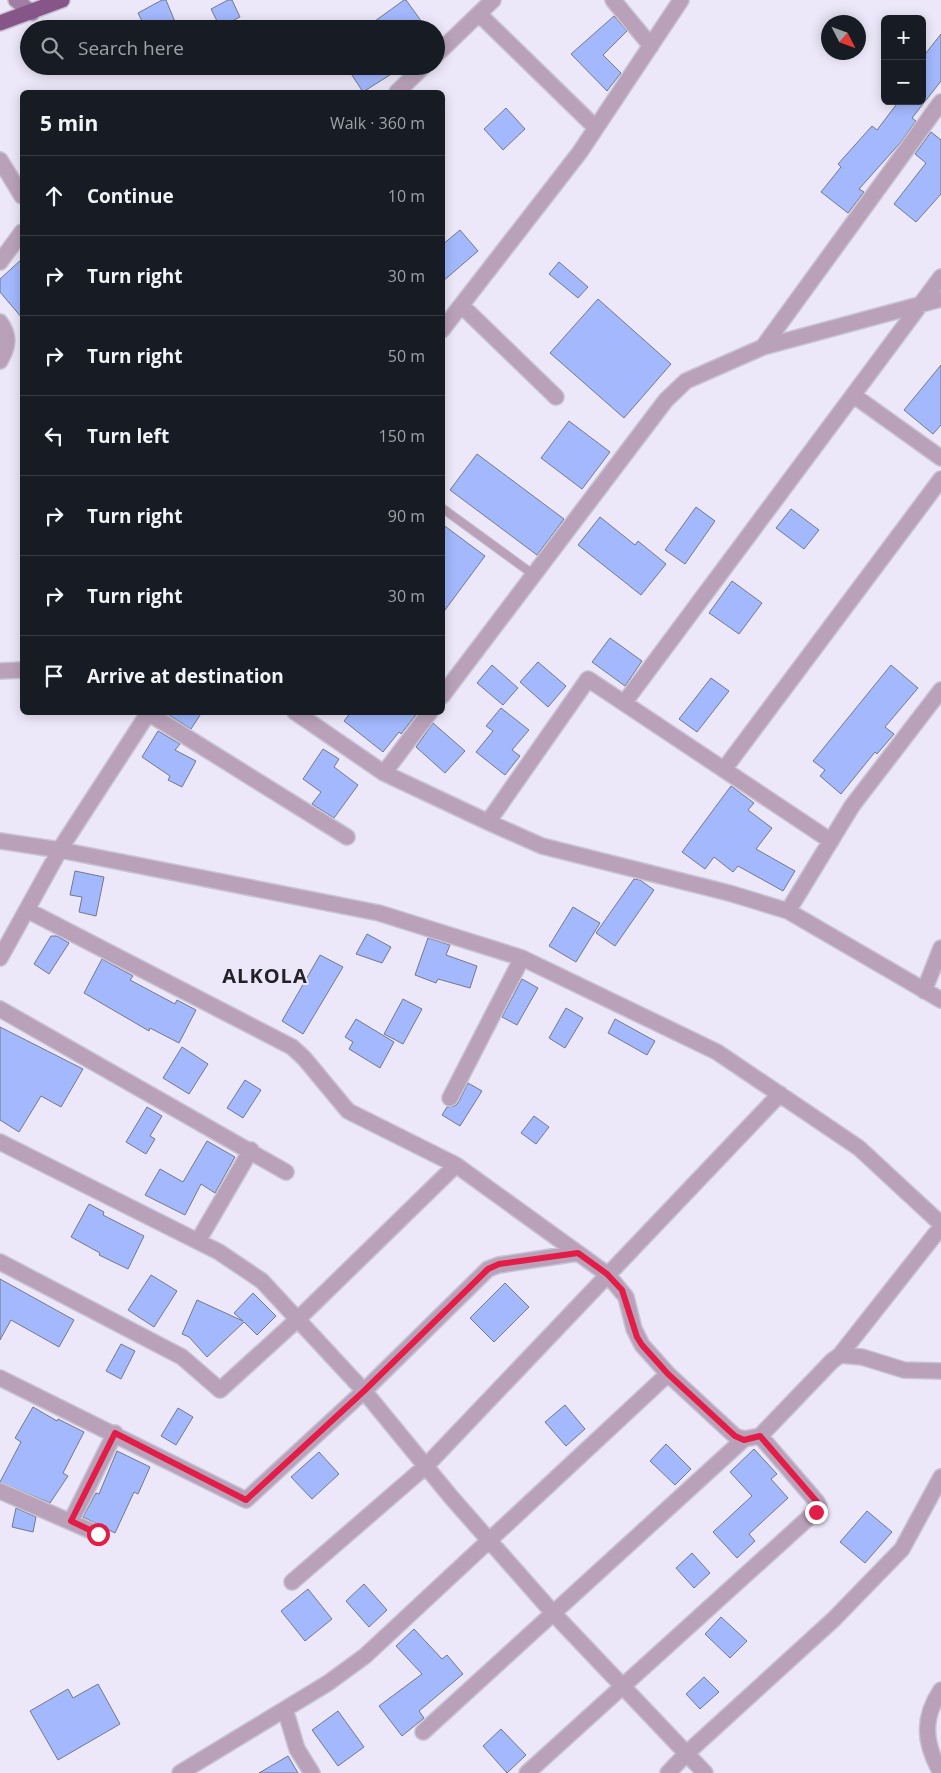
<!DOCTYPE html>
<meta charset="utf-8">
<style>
:root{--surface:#171b24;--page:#242831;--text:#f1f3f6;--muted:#9ea1a6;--line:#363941}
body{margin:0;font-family:"Open Sans",sans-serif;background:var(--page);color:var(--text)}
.controls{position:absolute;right:15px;top:15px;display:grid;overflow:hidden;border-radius:8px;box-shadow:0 2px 12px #0003}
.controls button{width:45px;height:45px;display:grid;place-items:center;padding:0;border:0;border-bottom:1px solid var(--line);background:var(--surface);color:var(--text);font:25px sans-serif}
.compass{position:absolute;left:821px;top:15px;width:45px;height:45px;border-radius:50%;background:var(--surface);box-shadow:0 2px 12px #0003;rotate:132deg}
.stop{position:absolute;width:15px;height:15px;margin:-11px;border:4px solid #e11d48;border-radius:50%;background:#fff}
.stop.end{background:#e11d48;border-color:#fff;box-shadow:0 1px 5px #0008}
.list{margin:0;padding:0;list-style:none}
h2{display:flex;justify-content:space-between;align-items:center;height:65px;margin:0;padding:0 20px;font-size:21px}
h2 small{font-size:16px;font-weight:400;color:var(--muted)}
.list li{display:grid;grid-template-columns:32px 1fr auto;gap:15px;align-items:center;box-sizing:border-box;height:80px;padding:0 20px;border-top:1px solid var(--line)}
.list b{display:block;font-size:19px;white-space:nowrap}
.list em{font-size:16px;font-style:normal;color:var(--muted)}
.icon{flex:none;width:28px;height:28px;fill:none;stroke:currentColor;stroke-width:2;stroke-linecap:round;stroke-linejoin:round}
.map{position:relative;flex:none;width:941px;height:1773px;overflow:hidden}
.search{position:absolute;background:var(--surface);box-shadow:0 2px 12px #0003;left:20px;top:20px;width:425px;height:55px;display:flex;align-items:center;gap:12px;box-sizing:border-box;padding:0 18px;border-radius:28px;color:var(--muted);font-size:19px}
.panel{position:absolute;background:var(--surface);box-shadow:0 2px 12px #0003;left:20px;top:90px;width:425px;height:625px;border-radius:8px}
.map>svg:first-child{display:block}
.building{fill:#a3b8fd;stroke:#747988}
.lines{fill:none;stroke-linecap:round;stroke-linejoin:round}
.service-casing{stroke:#c8c4d4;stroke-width:10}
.minor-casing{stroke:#c8c4d4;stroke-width:18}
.secondary-casing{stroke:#c8c4d4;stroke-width:18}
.trunk-casing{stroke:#c8c4d4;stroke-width:18}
.service{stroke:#b9a1ba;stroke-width:8}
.minor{stroke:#b9a1ba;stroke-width:15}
.secondary{stroke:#a07da2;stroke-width:15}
.trunk{stroke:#865688;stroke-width:15}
.route{stroke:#e11d48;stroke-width:6}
.labels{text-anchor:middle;stroke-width:4;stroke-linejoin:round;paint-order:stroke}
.district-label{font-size:20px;font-weight:bold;letter-spacing:1px;fill:#242229;stroke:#ece8f9}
</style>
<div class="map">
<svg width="941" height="1773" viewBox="0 0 941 1773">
<rect width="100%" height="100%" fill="#ece8f9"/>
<!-- building -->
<path class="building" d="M 162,0 L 166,0 L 178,29 L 146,29 L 138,13 Z
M 228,0 L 232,0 L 240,17 L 220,27 L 211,9 Z
M 404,0 L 406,0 L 427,29 L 364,29 Z
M 614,16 L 627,31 L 603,55 L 621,73 L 607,91 L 571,54 Z
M 941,34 L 941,81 L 912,118 L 916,121 L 900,143 L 859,189 L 864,192 L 848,213 L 821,192 L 841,167 L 838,164 L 872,126 L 877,130 L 899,101 L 922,101 L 922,58 Z
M 346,66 L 404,66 L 363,92 Z
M 506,108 L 525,129 L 503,150 L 484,129 Z
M 931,132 L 941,140 L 941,194 L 916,222 L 894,204 L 926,163 L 915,154 Z
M 460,230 L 478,251 L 442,282 L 442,245 Z
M 22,259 L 22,318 L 0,292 L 0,279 Z
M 559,262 L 588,287 L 578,298 L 549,274 Z
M 598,299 L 671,364 L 624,418 L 550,353 Z
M 941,365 L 941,425 L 933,434 L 904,410 Z
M 569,421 L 610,452 L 582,489 L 541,458 Z
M 477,454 L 564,519 L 537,555 L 450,490 Z
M 696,507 L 715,521 L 685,564 L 665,550 Z
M 791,509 L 819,530 L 804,549 L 776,528 Z
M 600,517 L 635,545 L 638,541 L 666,564 L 641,595 L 578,545 Z
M 442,524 L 485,556 L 442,614 Z
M 732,581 L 762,603 L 739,634 L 709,613 Z
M 610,638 L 642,661 L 625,686 L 592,662 Z
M 538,662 L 566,686 L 548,707 L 520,682 Z
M 492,665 L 518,688 L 503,705 L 477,683 Z
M 891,665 L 918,688 L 885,727 L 894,734 L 877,754 L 875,752 L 841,794 L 820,776 L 825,770 L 813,761 Z
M 711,678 L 729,691 L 697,732 L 679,719 Z
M 501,708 L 529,730 L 512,750 L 520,756 L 505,775 L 476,752 L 493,731 L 486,726 Z
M 170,712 L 202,712 L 191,729 L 169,715 Z
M 351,712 L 418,712 L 401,734 L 399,732 L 383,752 L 344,721 Z
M 433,723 L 465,751 L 445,773 L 416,747 Z
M 158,731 L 180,744 L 175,750 L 196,761 L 182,787 L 168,780 L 170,776 L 142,757 Z
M 323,749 L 339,759 L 334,767 L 358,785 L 334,818 L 312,804 L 321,792 L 303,779 Z
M 731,786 L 754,803 L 748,810 L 772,828 L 756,849 L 795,871 L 783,891 L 738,866 L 733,872 L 714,857 L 705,869 L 682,852 Z
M 75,871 L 104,877 L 96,916 L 79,912 L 82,897 L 70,895 Z
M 634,879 L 640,880 L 654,890 L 615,946 L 596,933 Z
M 573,907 L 600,923 L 576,962 L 549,946 Z
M 367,934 L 391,947 L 382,963 L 356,954 Z
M 51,936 L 57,936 L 69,943 L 49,974 L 34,964 Z
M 428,938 L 450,945 L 446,955 L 477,966 L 470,988 L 438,979 L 436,983 L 415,975 Z
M 320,955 L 343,967 L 303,1034 L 282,1021 Z
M 102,959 L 133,976 L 130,980 L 175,1004 L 177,1000 L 196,1010 L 179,1043 L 150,1028 L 149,1031 L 84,993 Z
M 522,979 L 538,988 L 517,1025 L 502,1017 Z
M 403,999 L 422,1009 L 403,1044 L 384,1034 Z
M 566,1008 L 583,1018 L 565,1048 L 549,1038 Z
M 356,1019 L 394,1042 L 380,1068 L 349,1049 L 353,1042 L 345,1037 Z
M 615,1019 L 655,1041 L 647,1055 L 608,1033 Z
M 0,1027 L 83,1069 L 61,1107 L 41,1096 L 19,1132 L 0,1120 Z
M 182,1047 L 208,1064 L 189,1094 L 163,1078 Z
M 245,1080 L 261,1090 L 243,1118 L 227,1108 Z
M 468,1083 L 482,1091 L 460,1126 L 442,1115 L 447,1107 L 455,1106 L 458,1103 Z
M 147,1107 L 162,1116 L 150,1136 L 155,1139 L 146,1154 L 126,1142 Z
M 534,1116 L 549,1127 L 536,1144 L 521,1133 Z
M 207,1141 L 235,1157 L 215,1193 L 201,1184 L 185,1215 L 145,1195 L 160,1169 L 183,1182 Z
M 89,1204 L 104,1212 L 103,1215 L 144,1236 L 128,1269 L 99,1255 L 100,1253 L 71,1237 Z
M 151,1275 L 177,1291 L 154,1327 L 128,1310 Z
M 0,1279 L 74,1320 L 59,1347 L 11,1320 L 0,1340 Z
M 505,1283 L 529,1307 L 494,1342 L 470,1318 Z
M 253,1293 L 276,1316 L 257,1335 L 244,1322 L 207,1357 L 189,1337 L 182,1334 L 197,1300 L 243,1321 L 234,1313 Z
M 121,1344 L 135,1351 L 121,1379 L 106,1371 Z
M 565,1405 L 585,1429 L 566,1446 L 545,1422 Z
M 33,1407 L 57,1421 L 58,1419 L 84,1432 L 63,1473 L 68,1476 L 50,1503 L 0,1482 L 21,1442 L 15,1438 Z
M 178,1408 L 193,1417 L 176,1445 L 161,1436 Z
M 666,1444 L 691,1469 L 675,1485 L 650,1461 Z
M 754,1449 L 777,1474 L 771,1479 L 788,1498 L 749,1534 L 755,1541 L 737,1558 L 713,1532 L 752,1496 L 730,1472 Z
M 117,1451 L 150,1467 L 138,1494 L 134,1492 L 115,1533 L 83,1517 L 96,1493 L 99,1494 Z
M 319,1452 L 339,1474 L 312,1499 L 291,1477 Z
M 16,1508 L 36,1517 L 33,1532 L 12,1527 Z
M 867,1511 L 892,1532 L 865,1563 L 840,1542 Z
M 692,1553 L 710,1573 L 694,1588 L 676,1568 Z
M 364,1584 L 387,1610 L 369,1627 L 346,1601 Z
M 308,1589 L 332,1619 L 305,1641 L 281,1611 Z
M 721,1617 L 747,1641 L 730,1658 L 705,1634 Z
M 414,1629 L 442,1659 L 447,1655 L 463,1674 L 419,1711 L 424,1718 L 402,1736 L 379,1706 L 422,1674 L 396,1646 Z
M 704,1677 L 719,1692 L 700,1709 L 686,1694 Z
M 98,1684 L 120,1724 L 58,1760 L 30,1711 L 68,1689 L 73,1698 Z
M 338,1711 L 364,1747 L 338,1766 L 312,1730 Z
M 501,1729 L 526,1755 L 507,1773 L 483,1746 Z
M 288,1756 L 298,1773 L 259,1773 Z"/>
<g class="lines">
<!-- service casing -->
<g class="service-casing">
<path id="service" d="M 442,508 L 534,575"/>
</g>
<!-- minor casing -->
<g class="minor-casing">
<path id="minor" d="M 613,0 L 651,46
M 479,14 L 596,128
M 436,55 L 493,0
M 397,92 L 424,66
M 0,160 L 22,196
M 0,262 L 22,232
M 462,306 L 556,397
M 0,322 C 10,336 8,347 0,361
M 442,330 L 580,152 L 681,0
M 763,347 L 941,102
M 853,395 L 941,458
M 0,671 L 22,670
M 442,696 L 666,400 L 686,381 L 763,347 L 941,299
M 624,703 L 941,277
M 295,712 L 384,773 L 488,822 L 542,846 L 729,893 L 788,911 L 941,1000
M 148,713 L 347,837
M 725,768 L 941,479
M 384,773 L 430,712
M 488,822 L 588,679 L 831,841
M 0,841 L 60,850 L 379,913 L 522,958 L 717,1052 L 859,1148 L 941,1224
M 27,910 L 292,1047 L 304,1058 L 348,1111 L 456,1165 L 607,1274 L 626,1297 L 634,1329 L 642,1345 L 668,1374 L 735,1436 L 744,1439 L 760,1436 L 832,1361 L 840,1355 L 862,1357 L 904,1370 L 941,1371
M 788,911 L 852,806 L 941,690
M 0,958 L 62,846 L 149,712
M 924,991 L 941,948
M 0,1009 L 286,1172
M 450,1098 L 522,958
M 0,1142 L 219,1252 L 262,1281 L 364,1391 L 451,1497 L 554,1614 L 705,1773
M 198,1241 L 251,1150
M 0,1262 L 182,1357 L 220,1390 L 298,1319 L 456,1165
M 840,1355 L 941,1227
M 0,1378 L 246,1500 L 364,1391 L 488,1269 L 499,1265 L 578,1253
M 0,1491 L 98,1534
M 71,1521 L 115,1433
M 292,1582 L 426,1466 L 780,1094
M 941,1690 C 922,1718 924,1743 941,1773
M 285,1709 L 297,1749 L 312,1773
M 423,1732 L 744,1439
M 180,1773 L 328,1683 L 365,1656 L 668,1374
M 527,1773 L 815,1512 L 819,1506 L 817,1502 L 760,1436
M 668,1773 L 687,1753 L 834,1619 L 902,1549 L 941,1477"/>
</g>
<!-- secondary casing -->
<g class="secondary-casing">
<path id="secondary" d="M 16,0 L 32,13"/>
</g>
<!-- trunk casing -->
<g class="trunk-casing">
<path id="trunk" d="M 0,23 L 62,0"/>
</g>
<!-- service -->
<use href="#service" class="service"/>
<!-- minor -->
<use href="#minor" class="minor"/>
<!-- secondary -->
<use href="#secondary" class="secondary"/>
<!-- trunk -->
<use href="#trunk" class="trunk"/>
</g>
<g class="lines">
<!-- route -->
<path class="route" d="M 98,1534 L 71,1521 L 115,1433 L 246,1500 L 364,1391 L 488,1269 L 499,1264 L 578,1253 L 607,1274 L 622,1290 L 637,1337 L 642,1345 L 668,1374 L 735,1436 L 744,1440 L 760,1436 L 817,1502 L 818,1506 L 816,1512"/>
</g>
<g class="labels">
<!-- district labels -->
<g class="district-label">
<text x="265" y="983">ALKOLA</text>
</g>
</g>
</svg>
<div class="controls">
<button>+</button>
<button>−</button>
</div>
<svg class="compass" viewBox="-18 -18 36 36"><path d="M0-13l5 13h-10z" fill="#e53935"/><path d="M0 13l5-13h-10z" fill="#9ea1a6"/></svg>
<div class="stop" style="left:98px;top:1534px"></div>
<div class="stop end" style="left:816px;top:1512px"></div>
<div class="search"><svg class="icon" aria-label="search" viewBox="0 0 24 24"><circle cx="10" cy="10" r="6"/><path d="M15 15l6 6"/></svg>Search here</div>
<section class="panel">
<h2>5 min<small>Walk · 360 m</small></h2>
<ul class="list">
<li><svg class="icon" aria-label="ahead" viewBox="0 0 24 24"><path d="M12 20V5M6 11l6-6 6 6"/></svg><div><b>Continue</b></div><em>10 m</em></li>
<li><svg class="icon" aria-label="right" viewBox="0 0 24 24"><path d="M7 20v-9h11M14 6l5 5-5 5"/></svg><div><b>Turn right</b></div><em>30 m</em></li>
<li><svg class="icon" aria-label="right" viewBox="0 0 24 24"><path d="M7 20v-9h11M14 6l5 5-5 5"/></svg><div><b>Turn right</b></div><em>50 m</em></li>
<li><svg class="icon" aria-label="left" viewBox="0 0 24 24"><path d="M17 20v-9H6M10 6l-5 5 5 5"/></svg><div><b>Turn left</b></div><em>150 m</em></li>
<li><svg class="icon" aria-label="right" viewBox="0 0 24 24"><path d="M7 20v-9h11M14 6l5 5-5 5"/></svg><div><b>Turn right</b></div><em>90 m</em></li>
<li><svg class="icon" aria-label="right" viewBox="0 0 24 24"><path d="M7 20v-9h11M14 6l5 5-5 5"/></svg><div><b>Turn right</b></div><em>30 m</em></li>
<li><svg class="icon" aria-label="arrive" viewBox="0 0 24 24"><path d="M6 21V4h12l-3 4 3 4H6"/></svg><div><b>Arrive at destination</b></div></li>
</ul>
</section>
</div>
